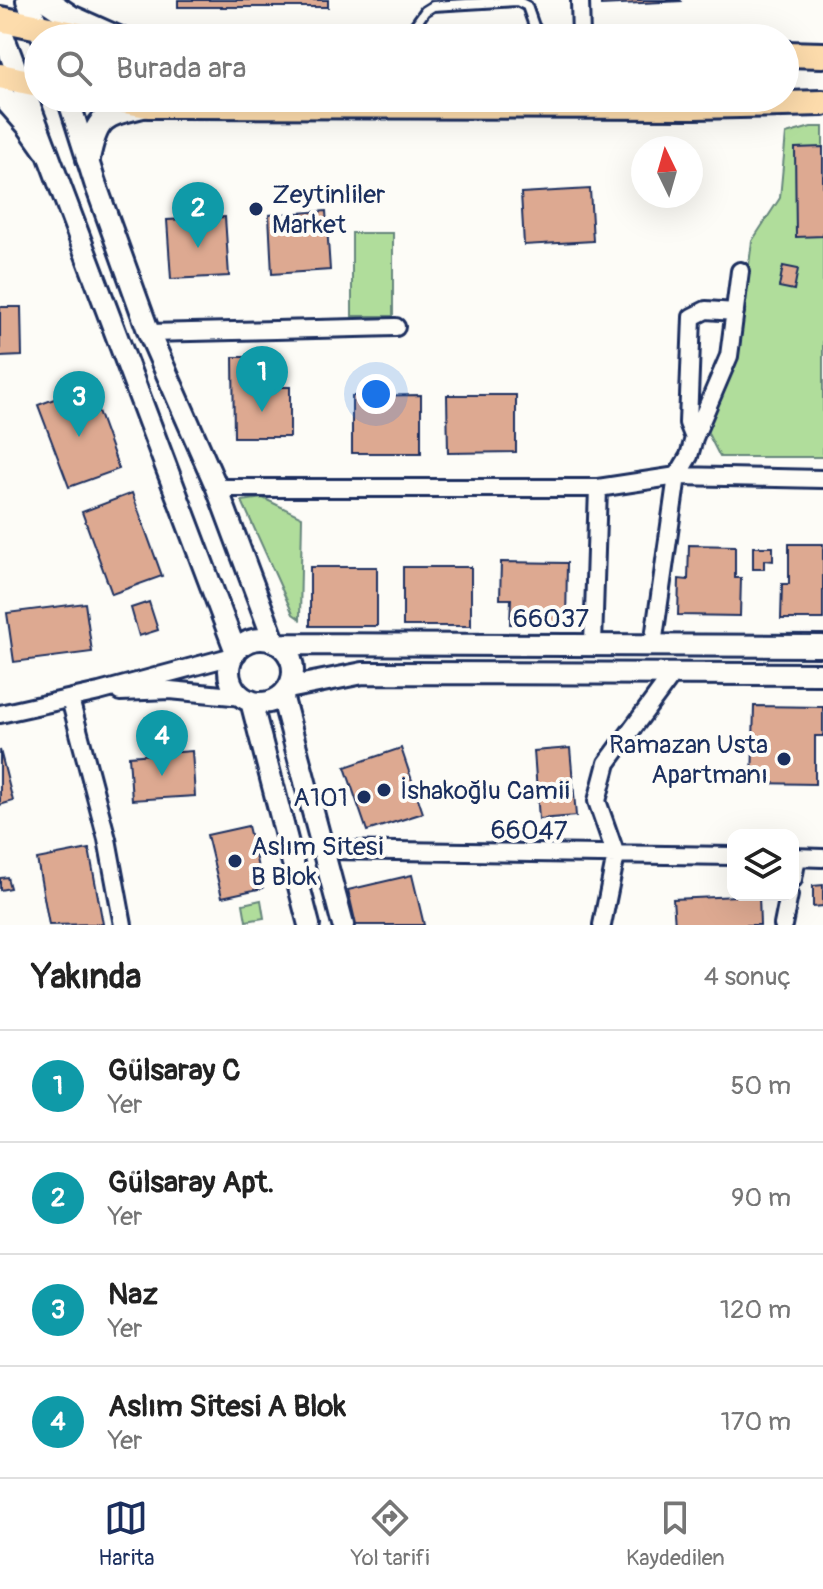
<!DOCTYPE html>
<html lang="tr">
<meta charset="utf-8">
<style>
:root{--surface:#fff;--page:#f2f2f2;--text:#222;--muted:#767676;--line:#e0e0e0;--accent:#1b2f5e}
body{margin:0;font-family:Pangolin,sans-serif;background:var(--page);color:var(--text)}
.controls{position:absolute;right:24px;bottom:24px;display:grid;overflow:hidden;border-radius:16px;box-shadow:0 8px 32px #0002}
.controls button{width:72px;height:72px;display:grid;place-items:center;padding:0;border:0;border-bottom:2px solid var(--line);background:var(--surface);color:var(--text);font:40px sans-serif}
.compass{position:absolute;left:631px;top:136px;width:72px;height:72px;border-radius:50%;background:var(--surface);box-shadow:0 8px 32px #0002;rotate:355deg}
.you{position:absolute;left:376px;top:394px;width:28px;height:28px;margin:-20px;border:6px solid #fff;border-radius:50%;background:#1a73e8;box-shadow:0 0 0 12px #1a73e833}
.badge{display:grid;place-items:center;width:52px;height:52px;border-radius:50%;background:var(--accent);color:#fff;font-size:26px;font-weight:700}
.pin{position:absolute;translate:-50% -66px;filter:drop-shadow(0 2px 4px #0008)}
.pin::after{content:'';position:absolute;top:42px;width:28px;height:24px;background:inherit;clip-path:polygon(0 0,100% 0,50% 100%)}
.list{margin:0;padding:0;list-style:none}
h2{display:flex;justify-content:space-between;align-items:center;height:104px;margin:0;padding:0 32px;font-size:34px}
h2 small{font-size:26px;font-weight:400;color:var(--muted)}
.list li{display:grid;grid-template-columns:52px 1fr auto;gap:24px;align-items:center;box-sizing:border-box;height:112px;padding:0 32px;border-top:2px solid var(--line)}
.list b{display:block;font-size:30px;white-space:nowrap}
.list p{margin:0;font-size:26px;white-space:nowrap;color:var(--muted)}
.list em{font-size:26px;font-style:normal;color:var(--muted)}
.icon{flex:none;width:44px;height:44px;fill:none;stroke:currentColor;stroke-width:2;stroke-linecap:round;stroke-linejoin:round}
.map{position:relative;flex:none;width:823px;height:925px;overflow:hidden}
.search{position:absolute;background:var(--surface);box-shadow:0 8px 32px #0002;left:24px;right:24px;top:24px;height:88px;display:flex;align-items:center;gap:20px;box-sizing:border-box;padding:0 28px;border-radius:44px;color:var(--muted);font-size:30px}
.sheet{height:552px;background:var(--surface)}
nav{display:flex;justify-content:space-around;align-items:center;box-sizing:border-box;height:112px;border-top:2px solid var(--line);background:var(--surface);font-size:22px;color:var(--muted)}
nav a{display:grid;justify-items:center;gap:4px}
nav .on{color:var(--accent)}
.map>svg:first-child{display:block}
.green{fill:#b0dd9b;stroke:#66867c;stroke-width:2}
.building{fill:#dda991;stroke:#1b2f5e;stroke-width:2}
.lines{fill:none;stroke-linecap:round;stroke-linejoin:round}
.service-casing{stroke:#1b2f5e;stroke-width:14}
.minor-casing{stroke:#1b2f5e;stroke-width:22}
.tertiary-casing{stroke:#1b2f5e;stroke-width:26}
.secondary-casing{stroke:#1b2f5e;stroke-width:28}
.primary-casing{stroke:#1b2f5e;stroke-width:30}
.service{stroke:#fdfcf7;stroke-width:8}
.minor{stroke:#fdfcf7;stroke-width:16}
.tertiary{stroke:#fdfcf7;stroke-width:20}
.secondary{stroke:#fdfcf7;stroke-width:22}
.primary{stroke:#fddcac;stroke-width:24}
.poi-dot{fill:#1b2f5e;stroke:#fdfcf7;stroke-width:3}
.labels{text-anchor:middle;stroke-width:8;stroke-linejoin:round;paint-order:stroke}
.poi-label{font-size:26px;fill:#1b2f5e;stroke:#fdfcf7;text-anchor:start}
.street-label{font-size:26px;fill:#1b2f5e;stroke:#fdfcf7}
</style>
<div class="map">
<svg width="823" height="925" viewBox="0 0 823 925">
<rect width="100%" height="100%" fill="#fdfcf7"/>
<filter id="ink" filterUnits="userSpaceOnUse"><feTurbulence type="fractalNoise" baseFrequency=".0125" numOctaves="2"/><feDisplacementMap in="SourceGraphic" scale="16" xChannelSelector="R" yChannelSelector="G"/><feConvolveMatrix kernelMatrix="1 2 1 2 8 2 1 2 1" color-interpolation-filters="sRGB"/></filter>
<g filter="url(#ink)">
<!-- green -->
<path class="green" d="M 811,127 L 823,127 L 823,457 L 720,457 L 702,422 L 737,358 L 752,241 L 780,198 L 786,134 Z
M 352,233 L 393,233 L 393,316 L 352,316 Z
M 263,498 L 302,517 L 300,619 L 293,614 L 242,501 Z
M 261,900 L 264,918 L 246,921 L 243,904 Z"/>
<!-- building -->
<path class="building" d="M 178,0 L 328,0 L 328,7 L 178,7 Z
M 601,0 L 680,0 L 681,1 L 601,5 Z
M 823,147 L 823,236 L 796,237 L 795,148 Z
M 590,189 L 593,241 L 524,245 L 521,193 Z
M 326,211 L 330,270 L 272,274 L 269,215 Z
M 225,217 L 229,276 L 171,279 L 167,220 Z
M 783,266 L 798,269 L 794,290 L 779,287 Z
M 0,307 L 21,307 L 22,356 L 0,357 Z
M 233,357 L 280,357 L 280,387 L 290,387 L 290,437 L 234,437 Z
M 89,386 L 119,469 L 69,487 L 38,405 Z
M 421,395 L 421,453 L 352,453 L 352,396 Z
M 447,395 L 516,395 L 516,452 L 448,453 Z
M 132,493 L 162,576 L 112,594 L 82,512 Z
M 789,544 L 823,544 L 823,619 L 781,619 L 782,584 L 789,584 Z
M 689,545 L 735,546 L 735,578 L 741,578 L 740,616 L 678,615 L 679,579 L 688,580 Z
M 753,547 L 773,547 L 773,561 L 764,560 L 764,569 L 753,569 Z
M 501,562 L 567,563 L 566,624 L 510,624 L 511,599 L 500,599 Z
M 310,567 L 377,567 L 377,626 L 310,626 Z
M 403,567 L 471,567 L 471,626 L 403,626 Z
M 149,602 L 158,630 L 139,636 L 131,608 Z
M 85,603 L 92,652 L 14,662 L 7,613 Z
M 754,706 L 823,707 L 823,736 L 815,736 L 815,784 L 752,783 Z
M 401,748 L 423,813 L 367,831 L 345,767 Z
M 570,748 L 576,816 L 539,819 L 534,751 Z
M 0,750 L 13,801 L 0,805 Z
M 192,751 L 195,796 L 132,800 L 129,756 Z
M 248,826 L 263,888 L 222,897 L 207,835 Z
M 89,849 L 103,924 L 49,925 L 37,859 Z
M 412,875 L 424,925 L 356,925 L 348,890 Z
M 7,877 L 10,888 L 0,890 L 0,878 Z
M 823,885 L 823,906 L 813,907 L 813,886 Z
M 759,895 L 760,925 L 675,925 L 673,899 Z"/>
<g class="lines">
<!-- service casing -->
<g class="service-casing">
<path id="service" d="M 406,38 L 425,11 L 433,6 L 517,1 L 527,6 L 534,26 L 542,38"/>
</g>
<!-- minor casing -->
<g class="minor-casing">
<path id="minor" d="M 580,0 L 581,38
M 149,333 L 396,327
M 694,438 L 688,423 L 692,317 L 706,310 L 735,312
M 217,488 L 598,488 L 677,476 L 823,479
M 593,644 L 598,488
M 653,645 L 677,476 L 689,456 L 694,438 L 729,356 L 740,271
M 120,692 L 170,690 L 243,697
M 70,699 L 107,839 L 123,925
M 0,714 L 99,692 L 233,656
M 325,850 L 733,856
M 793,857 L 823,858
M 793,879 L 797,857
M 602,925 L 616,855 L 597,801 L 607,763 L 672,675
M 783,925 L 789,895"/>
</g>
<!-- tertiary casing -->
<g class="tertiary-casing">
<path id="tertiary" d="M 27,0 L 43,38
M 0,27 L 236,652
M 68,98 L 95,183 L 149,333 L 217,488 L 274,641
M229 671a32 32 0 1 1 64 0a32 32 0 1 1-64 0Z
M 279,644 L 823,646
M 288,688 L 363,673 L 823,674
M 282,695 L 343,925
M 251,701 L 309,925"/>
</g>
<!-- secondary casing -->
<g class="secondary-casing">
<path id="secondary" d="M 46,0 L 71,17 L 118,38
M 0,93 L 28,125 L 45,149
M 88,159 C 97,114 105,115 147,105"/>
</g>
<!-- primary casing -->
<g class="primary-casing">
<path id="primary" d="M 0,19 L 93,38
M 785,54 L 823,55
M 0,76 L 38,84
M 106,98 L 148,105 L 179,105 L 695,106 L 823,103"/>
</g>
<!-- service -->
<use href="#service" class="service"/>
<!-- minor -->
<use href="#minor" class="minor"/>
<!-- tertiary -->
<use href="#tertiary" class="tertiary"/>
<!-- secondary -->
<use href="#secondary" class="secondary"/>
<!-- primary -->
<use href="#primary" class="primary"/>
</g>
</g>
<!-- markers -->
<g class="poi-dot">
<circle cx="256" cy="209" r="8"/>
<circle cx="784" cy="759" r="8"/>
<circle cx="384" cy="790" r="8"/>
<circle cx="364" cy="797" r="8"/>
<circle cx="235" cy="861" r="8"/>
</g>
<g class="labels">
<!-- poi labels -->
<g class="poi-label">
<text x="272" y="203">Zeytinliler<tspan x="272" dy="30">Market</tspan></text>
<text x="768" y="753" text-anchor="end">Ramazan Usta<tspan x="768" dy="30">Apartmanı</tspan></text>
<text x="400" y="799">İshakoğlu Camii</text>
<text x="348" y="806" text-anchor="end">A101</text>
<text x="251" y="855">Aslım Sitesi<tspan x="251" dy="30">B Blok</tspan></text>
</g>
<!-- street labels -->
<g class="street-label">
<text x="551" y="627">66037</text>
<text transform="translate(529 830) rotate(1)" y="9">66047</text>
</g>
</g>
</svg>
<div class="controls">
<button><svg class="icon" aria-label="layers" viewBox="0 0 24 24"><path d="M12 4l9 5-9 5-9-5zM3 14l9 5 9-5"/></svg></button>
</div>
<svg class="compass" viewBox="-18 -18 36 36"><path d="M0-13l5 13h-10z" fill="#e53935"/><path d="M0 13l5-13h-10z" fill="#767676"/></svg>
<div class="you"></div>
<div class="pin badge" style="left:262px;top:412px;background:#0f9aa8">1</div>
<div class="pin badge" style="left:198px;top:248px;background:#0f9aa8">2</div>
<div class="pin badge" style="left:79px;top:437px;background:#0f9aa8">3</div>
<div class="pin badge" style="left:162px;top:776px;background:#0f9aa8">4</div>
<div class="search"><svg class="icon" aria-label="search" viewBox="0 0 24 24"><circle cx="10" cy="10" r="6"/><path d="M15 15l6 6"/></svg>Burada ara</div>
</div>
<section class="sheet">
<h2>Yakında<small>4 sonuç</small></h2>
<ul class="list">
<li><span class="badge" style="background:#0f9aa8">1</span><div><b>Gülsaray C</b><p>Yer</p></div><em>50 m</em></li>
<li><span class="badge" style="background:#0f9aa8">2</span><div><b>Gülsaray Apt.</b><p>Yer</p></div><em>90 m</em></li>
<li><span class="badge" style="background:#0f9aa8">3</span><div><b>Naz</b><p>Yer</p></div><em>120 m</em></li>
<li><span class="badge" style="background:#0f9aa8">4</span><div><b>Aslım Sitesi A Blok</b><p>Yer</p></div><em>170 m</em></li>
</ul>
</section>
<nav>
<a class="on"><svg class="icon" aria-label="map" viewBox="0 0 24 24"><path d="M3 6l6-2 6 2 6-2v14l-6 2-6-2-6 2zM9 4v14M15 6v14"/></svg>Harita</a>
<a><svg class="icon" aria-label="directions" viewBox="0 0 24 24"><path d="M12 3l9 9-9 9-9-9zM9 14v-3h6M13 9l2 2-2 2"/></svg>Yol tarifi</a>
<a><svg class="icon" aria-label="saved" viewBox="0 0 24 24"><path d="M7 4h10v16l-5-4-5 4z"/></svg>Kaydedilen</a>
</nav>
